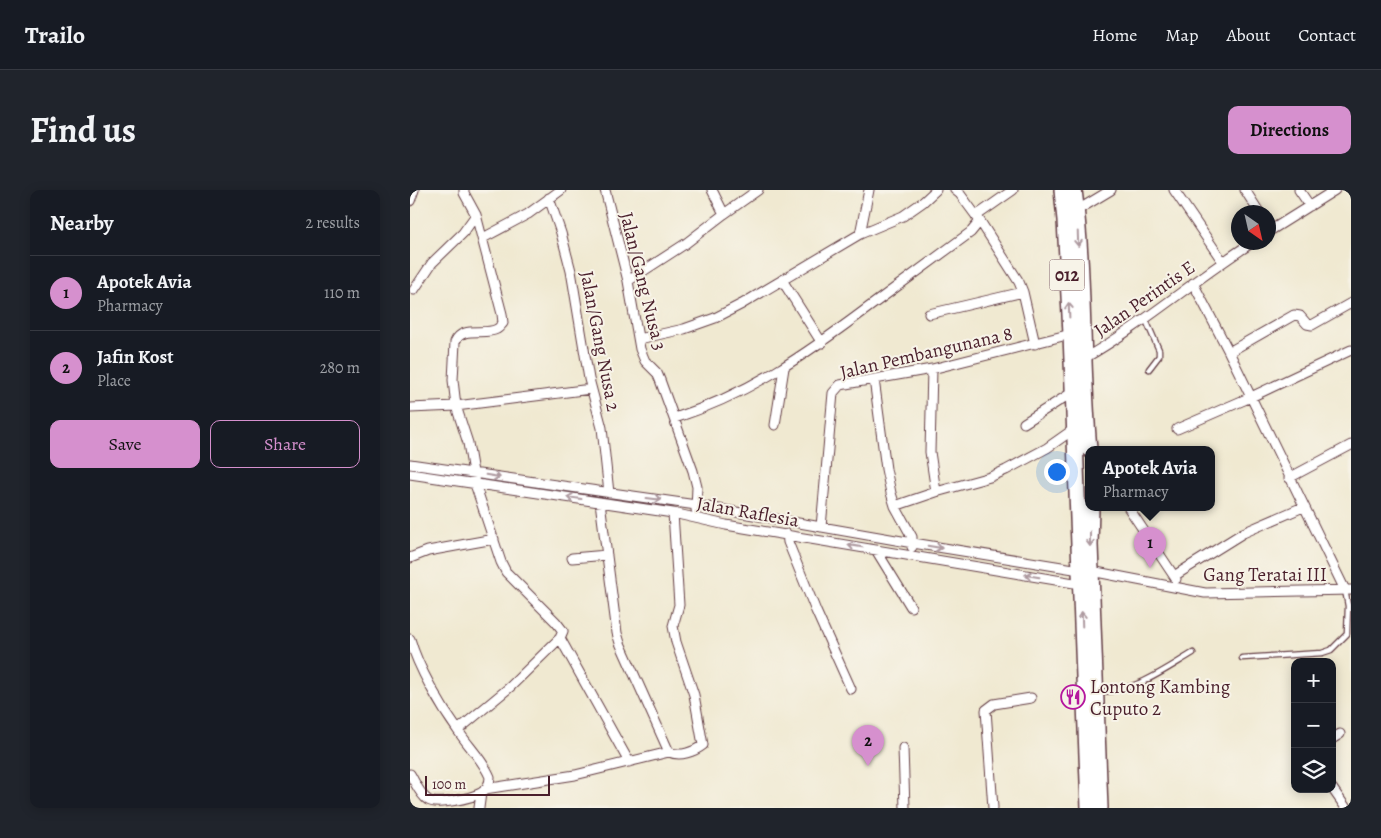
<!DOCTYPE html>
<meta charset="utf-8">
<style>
:root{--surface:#171b24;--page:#20242c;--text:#f1f3f6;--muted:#9ea1a6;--line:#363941;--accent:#d690ce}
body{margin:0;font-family:Alegreya,serif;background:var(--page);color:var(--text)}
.controls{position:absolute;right:15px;bottom:15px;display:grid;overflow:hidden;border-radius:10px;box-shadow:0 2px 12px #0003}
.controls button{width:45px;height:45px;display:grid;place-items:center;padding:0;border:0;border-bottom:1px solid var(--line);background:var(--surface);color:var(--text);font:25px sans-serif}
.compass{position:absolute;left:821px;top:15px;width:45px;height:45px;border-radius:50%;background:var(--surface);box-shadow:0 2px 12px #0003;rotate:146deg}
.scale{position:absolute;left:15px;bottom:12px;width:125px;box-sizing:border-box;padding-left:5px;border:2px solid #4a1f2b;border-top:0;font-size:14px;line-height:18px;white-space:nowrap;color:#4a1f2b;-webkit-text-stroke:4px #f7f3e8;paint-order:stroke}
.you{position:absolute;left:646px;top:281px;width:18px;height:18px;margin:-12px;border:4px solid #fff;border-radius:50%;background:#1a73e8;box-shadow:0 0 0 8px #1a73e833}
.badge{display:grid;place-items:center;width:32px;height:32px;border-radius:50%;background:var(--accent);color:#111;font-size:16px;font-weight:700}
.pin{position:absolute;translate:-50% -41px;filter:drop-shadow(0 1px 2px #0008)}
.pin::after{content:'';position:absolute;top:26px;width:18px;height:15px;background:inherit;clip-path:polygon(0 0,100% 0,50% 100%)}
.popup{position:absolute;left:675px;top:256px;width:130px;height:65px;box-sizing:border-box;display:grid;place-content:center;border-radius:10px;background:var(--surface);filter:drop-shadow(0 1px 4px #0005);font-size:16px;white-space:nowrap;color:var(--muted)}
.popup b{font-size:19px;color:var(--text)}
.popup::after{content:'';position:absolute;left:50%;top:100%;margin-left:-10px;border:10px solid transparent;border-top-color:var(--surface)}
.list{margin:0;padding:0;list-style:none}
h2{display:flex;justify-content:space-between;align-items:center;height:65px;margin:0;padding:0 20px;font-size:21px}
h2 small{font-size:16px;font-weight:400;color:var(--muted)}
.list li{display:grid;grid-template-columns:32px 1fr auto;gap:15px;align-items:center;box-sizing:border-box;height:75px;padding:0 20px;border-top:1px solid var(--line)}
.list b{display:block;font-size:19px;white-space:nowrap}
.list p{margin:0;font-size:16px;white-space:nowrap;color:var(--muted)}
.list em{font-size:16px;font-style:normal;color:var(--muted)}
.actions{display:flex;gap:10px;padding:15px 20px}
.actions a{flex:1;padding:11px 0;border:1px solid var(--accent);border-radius:10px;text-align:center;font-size:18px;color:var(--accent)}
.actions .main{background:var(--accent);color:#111}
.icon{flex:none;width:28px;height:28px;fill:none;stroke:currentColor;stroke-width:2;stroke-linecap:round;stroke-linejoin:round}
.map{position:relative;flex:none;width:941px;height:618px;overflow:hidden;border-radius:10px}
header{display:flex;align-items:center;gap:30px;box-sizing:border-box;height:70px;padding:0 25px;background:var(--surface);border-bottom:1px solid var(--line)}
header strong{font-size:24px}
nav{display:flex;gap:28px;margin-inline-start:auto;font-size:18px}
.intro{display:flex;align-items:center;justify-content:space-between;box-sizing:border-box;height:120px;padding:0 30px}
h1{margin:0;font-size:35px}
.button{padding:12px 22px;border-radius:10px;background:var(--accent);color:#111;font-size:18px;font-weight:700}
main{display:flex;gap:30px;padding:0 30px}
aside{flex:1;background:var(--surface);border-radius:10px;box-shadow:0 2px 12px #0003}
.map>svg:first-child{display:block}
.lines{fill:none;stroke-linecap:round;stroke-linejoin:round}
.lane-casing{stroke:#633d44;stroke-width:7}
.street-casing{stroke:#633d44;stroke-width:11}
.primary-casing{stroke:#633d44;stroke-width:18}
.lane{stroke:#fff;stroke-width:4.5}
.street{stroke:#fff;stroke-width:9}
.primary{stroke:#fff;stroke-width:15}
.oneway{stroke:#ae9aa0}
.labels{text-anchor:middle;stroke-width:4;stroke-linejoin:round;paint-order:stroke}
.shield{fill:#f7f3e8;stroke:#7e5f64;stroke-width:1}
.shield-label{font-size:18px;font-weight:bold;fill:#4a1f2b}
.street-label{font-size:19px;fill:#4a1f2b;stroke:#f7f3e8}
.poi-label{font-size:19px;fill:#4a1f2b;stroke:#f7f3e8;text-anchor:start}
</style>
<header>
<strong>Trailo</strong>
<nav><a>Home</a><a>Map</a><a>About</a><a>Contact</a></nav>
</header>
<div class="intro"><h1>Find us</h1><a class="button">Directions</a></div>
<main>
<aside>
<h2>Nearby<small>2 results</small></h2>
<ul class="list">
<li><span class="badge">1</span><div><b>Apotek Avia</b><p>Pharmacy</p></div><em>110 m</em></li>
<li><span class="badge">2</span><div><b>Jafin Kost</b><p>Place</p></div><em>280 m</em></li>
</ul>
<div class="actions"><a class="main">Save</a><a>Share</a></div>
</aside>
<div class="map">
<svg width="941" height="618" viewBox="0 0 941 618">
<rect width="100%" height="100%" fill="#f7f3e8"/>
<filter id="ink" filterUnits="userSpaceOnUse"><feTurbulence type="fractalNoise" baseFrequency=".02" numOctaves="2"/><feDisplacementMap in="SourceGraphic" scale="10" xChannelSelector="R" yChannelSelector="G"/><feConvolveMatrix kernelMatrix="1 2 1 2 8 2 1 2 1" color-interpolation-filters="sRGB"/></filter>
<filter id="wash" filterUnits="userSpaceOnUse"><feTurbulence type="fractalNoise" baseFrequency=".0096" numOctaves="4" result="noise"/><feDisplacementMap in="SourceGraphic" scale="20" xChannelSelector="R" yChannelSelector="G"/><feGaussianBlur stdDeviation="1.12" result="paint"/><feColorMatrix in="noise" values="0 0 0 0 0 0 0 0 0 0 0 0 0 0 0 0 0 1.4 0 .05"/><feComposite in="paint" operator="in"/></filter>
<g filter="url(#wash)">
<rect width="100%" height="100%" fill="#f0e9d1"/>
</g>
<g filter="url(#ink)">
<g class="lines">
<!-- lane casing -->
<g class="lane-casing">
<path id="lane" d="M 735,128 L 749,160 L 749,166 L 739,179
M 832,468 L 912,463 L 921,460 L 937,444 L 938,416 L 935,400
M 689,502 C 725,502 754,480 783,463"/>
</g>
<!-- street casing -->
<g class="street-casing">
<path id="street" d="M 195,0 L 218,91 L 230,159 L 235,171 L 247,183 L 250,190 L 283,281 L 287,297 L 286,320
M 302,0 L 314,24 L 348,0
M 545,0 L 550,4 L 570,31 L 609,92 L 613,102 L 625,154
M 764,0 L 813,72
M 835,0 L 849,22
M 889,0 L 900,16
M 139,8 L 151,43 L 161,81 L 179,189 L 192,238 L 199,303
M 0,11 L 4,0
M 666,21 L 701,0
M 566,26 L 603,0
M 858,42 L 925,0
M 450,44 L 459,0
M 73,48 L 118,24 L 151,0
M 372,90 L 412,153
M 218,91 L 275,54 L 314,24
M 783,93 L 819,162 L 935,400
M 4,100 L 22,73 L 53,43 L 66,25
M 519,124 L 613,102
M 229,149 L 274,139 L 305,128 L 332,114 L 450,44 L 493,26 L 513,12 L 526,0
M 819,162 L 884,125 L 890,126 L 897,134 L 902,135 L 941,113
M 673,169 C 733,135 785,89 843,52
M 522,179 L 520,262 L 526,302
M 464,189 L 476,279 L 481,303 L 485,316 L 502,347 L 502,357
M 0,218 L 46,216 L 181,199
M 265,228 C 341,203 395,165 459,117 C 493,92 527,67 561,42 L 570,31
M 614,233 L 663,202
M 365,235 L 374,178
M 767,239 L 841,207 L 941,160
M 0,274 L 286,315 L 503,353 L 670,380
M 0,284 L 263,323 L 316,335 L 670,394
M 879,288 L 941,255
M 190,312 L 207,443 L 210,453 L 259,562
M 485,316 L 526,302 L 580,287 L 596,280 L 637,258 L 664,239
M 718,317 L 766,389
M 411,337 L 423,203 L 430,195 L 522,179 L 661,144
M 377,344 L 378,352 L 406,421 L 441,499
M 466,360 L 501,417
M 0,368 L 18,361 L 84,349
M 162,368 L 197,365
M 681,381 L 795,403 L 941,400
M 764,386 L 833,343 L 893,317
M 150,448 L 219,572
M 0,449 C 8,478 31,517 49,542 C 59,557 73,570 80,587 C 80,593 77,599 71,603 C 61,608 27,616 18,610 C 10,605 5,592 0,584
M 48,540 L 100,497 L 150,448 L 153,441 L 146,432 L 96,382 L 91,372 L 65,294 L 58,253 L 46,216 L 43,190 L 45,152 C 52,135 74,146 87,139 C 89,138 91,135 93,133 L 92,124 L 66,25 L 54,3 L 54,0
M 922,549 L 930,544
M 493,558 L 495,618
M 922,598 L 936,618
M 75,599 L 165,585 L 259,562 C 270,567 284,562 293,555 L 284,505 L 266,452 L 263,436 L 269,415 L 263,323
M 69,618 L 71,603
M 583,618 L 576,520 L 584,514 L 621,508"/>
</g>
<!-- primary casing -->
<g class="primary-casing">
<path id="primary" d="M 652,0 L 655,30 L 661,144 L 679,618
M 664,0 C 675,86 671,173 679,259
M 681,317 L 680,355 L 690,618"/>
</g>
<!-- lane -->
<use href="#lane" class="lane"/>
<!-- street -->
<use href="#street" class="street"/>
<!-- primary -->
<use href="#primary" class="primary"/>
</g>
<!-- one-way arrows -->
<defs><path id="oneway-shaft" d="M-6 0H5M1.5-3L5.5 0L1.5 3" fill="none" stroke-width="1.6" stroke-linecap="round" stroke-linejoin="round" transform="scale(1.25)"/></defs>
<g class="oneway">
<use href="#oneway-shaft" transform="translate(668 49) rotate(88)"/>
<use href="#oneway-shaft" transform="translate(659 120) rotate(-93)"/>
<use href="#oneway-shaft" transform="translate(83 286) rotate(9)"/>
<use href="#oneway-shaft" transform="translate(164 308) rotate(-172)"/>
<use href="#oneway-shaft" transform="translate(244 309) rotate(7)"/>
<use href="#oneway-shaft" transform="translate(680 349) rotate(90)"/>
<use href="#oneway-shaft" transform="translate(445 356) rotate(-170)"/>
<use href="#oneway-shaft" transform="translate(525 357) rotate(9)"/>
<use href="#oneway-shaft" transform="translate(622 386) rotate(-171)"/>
<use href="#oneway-shaft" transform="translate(672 429) rotate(-92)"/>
</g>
</g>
<!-- icons -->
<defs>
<g id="restaurant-ring" transform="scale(1.25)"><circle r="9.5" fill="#f7f3e8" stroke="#b5179e" stroke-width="1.5"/><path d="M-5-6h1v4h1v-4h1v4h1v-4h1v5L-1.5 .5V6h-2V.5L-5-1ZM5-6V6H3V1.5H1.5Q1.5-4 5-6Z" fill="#b5179e"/></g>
</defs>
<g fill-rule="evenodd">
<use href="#restaurant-ring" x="663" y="507"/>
</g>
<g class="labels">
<!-- shield labels -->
<rect class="shield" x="639.5" y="69.5" width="35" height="31" rx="4"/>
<g class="shield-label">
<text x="657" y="91">012</text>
</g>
<!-- street labels -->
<g class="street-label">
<text transform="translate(234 91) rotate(76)" y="7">Jalan/Gang Nusa 3</text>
<text transform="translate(734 108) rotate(-35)" y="7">Jalan Perintis E</text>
<text transform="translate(191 151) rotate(79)" y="7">Jalan/Gang Nusa 2</text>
<text transform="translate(516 162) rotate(-13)" y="7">Jalan Pembangunana 8</text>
<text transform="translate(338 321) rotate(10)" y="7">Jalan Raflesia</text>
<text x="855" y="391">Gang Teratai III</text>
</g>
<!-- poi labels -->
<g class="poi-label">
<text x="680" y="503">Lontong Kambing<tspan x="680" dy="22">Cuputo 2</tspan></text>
</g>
</g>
</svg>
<div class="controls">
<button>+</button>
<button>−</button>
<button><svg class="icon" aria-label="layers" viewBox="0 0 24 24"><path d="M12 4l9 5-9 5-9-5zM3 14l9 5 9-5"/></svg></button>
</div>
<svg class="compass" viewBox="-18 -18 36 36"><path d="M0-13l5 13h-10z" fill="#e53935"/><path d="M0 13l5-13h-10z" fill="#9ea1a6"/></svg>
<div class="scale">100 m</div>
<div class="you"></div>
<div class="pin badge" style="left:740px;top:378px">1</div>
<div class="popup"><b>Apotek Avia</b>Pharmacy</div>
<div class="pin badge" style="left:458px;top:576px">2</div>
</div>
</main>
